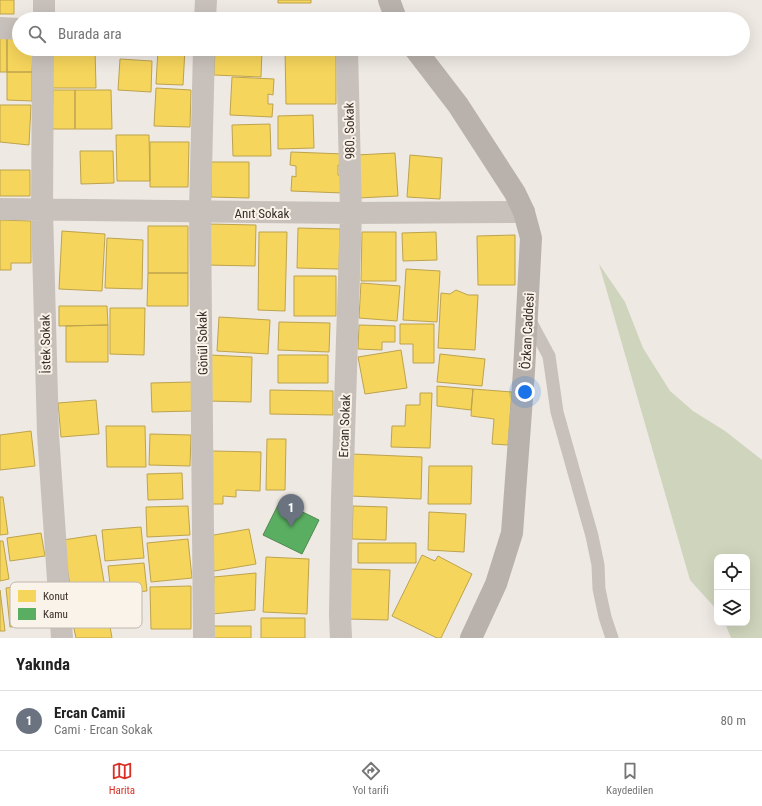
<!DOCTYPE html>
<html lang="tr">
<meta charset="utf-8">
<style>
:root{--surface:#fff;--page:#f2f2f2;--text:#222;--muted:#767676;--line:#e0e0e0;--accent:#d93025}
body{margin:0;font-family:"Roboto Condensed",sans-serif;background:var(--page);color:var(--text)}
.controls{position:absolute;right:12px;bottom:12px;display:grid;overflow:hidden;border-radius:8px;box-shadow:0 4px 16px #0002}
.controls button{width:36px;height:36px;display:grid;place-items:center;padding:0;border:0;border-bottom:1px solid var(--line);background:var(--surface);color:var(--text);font:20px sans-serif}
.you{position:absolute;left:525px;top:392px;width:14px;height:14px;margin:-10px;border:3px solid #fff;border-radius:50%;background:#1a73e8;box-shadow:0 0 0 6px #1a73e833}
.badge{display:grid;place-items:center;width:26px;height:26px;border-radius:50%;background:var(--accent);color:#fff;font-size:13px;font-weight:700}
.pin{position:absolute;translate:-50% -33px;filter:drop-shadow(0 1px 2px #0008)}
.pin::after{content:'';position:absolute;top:21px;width:14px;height:12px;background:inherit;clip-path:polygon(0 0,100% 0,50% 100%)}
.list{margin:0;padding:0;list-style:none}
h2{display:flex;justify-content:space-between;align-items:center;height:52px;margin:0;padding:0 16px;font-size:17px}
h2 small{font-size:13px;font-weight:400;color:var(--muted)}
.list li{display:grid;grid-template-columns:26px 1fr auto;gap:12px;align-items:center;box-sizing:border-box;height:60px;padding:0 16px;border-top:1px solid var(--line)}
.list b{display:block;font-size:15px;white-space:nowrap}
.list p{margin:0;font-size:13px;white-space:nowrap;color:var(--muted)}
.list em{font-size:13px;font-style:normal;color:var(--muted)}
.icon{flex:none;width:22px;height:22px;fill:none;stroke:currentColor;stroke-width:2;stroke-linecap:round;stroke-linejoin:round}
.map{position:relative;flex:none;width:762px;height:638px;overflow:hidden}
.search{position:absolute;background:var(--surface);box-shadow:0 4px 16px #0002;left:12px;right:12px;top:12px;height:44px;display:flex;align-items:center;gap:10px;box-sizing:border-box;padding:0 14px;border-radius:22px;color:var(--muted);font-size:15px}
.sheet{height:112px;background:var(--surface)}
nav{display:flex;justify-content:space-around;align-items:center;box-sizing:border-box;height:56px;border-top:1px solid var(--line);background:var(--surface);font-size:11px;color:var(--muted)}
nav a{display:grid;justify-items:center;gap:2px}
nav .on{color:var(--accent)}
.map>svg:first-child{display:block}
.green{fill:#cfd4bc}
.homes{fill:#f6d55c;stroke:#bda34d}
.public{fill:#5aae61;stroke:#508850}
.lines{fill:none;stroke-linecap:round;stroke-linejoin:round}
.lane{stroke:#c8c1bb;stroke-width:13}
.street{stroke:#c8c1bb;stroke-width:22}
.secondary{stroke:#b8b1ac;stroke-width:22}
.labels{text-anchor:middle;stroke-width:4;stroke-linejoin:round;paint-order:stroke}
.street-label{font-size:13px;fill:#392e29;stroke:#faf3ea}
.key{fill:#faf3ea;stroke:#c0b8b0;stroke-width:1}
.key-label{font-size:11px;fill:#392e29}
</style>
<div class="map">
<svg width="762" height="638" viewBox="0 0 762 638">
<rect width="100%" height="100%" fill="#eee9e3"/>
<!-- green -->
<path class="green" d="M 599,264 L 625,302 L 643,348 L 670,391 L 693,411 L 725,431 L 762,460 L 762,638 L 731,638 L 725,623 L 747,623 L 747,557 L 717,557 L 717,610 L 690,580 Z"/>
<!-- homes -->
<path class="homes" d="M 0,0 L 14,0 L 14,14 L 0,14 Z
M 278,0 L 311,0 L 311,3 L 278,3 Z
M 0,38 L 7,38 L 7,72 L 0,72 Z
M 7,38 L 19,38 L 19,49 L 33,49 L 32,72 L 7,72 Z
M 52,49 L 95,49 L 96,88 L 52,88 Z
M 158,49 L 185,49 L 183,85 L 156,84 Z
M 215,49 L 262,49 L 261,77 L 214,75 Z
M 285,49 L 336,49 L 336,104 L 286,104 Z
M 120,59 L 152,61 L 151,92 L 118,90 Z
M 7,72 L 32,72 L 32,101 L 7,100 Z
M 232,77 L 274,79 L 273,95 L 268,94 L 268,104 L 273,104 L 272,117 L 230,115 Z
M 156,88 L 191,90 L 190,127 L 154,126 Z
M 53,90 L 75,90 L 75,129 L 52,129 Z
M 75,90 L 111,90 L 112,129 L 75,129 Z
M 0,105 L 31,105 L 29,145 L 0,142 Z
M 313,115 L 314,148 L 278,149 L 278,116 Z
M 270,124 L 271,156 L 233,156 L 232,125 Z
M 116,135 L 149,135 L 150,181 L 117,181 Z
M 150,142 L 189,142 L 188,187 L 150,187 Z
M 80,151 L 113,151 L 114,183 L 81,184 Z
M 291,152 L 344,154 L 343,165 L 338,165 L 338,175 L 343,176 L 343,193 L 291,191 L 292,176 L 296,177 L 296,166 L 290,165 Z
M 395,153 L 398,196 L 358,198 L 356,155 Z
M 410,155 L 442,158 L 440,199 L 407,197 Z
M 211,162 L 249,162 L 249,198 L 211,197 Z
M 0,170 L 30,170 L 30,196 L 0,196 Z
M 0,220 L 31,221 L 31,263 L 11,263 L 11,270 L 0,270 Z
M 208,224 L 256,225 L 255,266 L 206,265 Z
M 148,226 L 188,226 L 188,273 L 148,273 Z
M 298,228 L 340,229 L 339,269 L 297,268 Z
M 62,231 L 105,234 L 102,291 L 59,289 Z
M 259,232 L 287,232 L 285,311 L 258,310 Z
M 362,232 L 396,232 L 396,281 L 361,281 Z
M 436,232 L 437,260 L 403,261 L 402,233 Z
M 515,235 L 515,285 L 478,285 L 477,236 Z
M 107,238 L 143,240 L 142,289 L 105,288 Z
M 406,269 L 440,271 L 437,322 L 403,320 Z
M 148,273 L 188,273 L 188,306 L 147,306 Z
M 294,276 L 336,276 L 336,316 L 294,316 Z
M 361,283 L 400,286 L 397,321 L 359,318 Z
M 456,290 L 468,295 L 478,295 L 475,350 L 438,348 L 441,293 L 450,294 Z
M 59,306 L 107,306 L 108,325 L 59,326 Z
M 110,308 L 145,308 L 144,355 L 110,354 Z
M 219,317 L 270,320 L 268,354 L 217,351 Z
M 279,322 L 330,323 L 329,352 L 278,350 Z
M 400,324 L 434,324 L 434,363 L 413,363 L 413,344 L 400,344 Z
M 108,325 L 108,362 L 66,362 L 66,326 Z
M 359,325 L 395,326 L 395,342 L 382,342 L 382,350 L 358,349 Z
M 401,350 L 407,388 L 365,394 L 358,357 Z
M 440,354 L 485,359 L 482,386 L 437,382 Z
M 209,355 L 252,357 L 251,402 L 208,401 Z
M 278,355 L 328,355 L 328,383 L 278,383 Z
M 192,382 L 193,411 L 152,412 L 151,383 Z
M 437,386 L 473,389 L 471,410 L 437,406 Z
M 473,389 L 512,392 L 508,445 L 492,444 L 494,419 L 471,416 Z
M 270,390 L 333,391 L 333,415 L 270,414 Z
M 420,393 L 432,393 L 430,448 L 391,447 L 392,426 L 405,426 L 406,405 L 420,405 Z
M 96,400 L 99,434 L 61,437 L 58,403 Z
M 106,426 L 145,426 L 146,467 L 107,467 Z
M 31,431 L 35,466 L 0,470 L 0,435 Z
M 150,434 L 191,435 L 190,466 L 149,465 Z
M 267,439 L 286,439 L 285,490 L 266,490 Z
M 212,451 L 261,452 L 260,491 L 236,490 L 236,497 L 223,496 L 223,504 L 212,504 Z
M 352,454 L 422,457 L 421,499 L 350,496 Z
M 429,466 L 472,466 L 471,504 L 428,504 Z
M 182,473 L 183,499 L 148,500 L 147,474 Z
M 0,497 L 3,497 L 8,534 L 0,535 Z
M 188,506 L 190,535 L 147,537 L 146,507 Z
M 353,506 L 387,507 L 386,540 L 352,539 Z
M 429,512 L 466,514 L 464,552 L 428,550 Z
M 141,527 L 144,558 L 105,561 L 102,530 Z
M 249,529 L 256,564 L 214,571 L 208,536 Z
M 41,533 L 45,556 L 10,561 L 7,538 Z
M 96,535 L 106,593 L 72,599 L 63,540 Z
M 188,539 L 192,578 L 151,582 L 147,543 Z
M 0,541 L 3,541 L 9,579 L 0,581 Z
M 358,543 L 416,543 L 416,563 L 358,563 Z
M 422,555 L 435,561 L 438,556 L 472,574 L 441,638 L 437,638 L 392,616 Z
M 266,557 L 309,559 L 307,614 L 263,612 Z
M 144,563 L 147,591 L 111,594 L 108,566 Z
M 350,569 L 390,570 L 388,620 L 348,619 Z
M 256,573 L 255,610 L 212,614 L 214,577 Z
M 48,583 L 52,623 L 10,627 L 6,588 Z
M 191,586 L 191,629 L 151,629 L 150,587 Z
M 0,590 L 5,631 L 0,631 Z
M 106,603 L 112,638 L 76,638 L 70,610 Z
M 261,618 L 305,618 L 305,638 L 261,638 Z
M 211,626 L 251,626 L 251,638 L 211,638 Z"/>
<!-- public -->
<path class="public" d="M 280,501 L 319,520 L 302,554 L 263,535 Z"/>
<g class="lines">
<!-- lane -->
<path class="lane" d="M 529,319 L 549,356 L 557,412 L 592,536 L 598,565 L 599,589 L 605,617 L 612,638"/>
<!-- street -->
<path class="street" d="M 44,19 L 44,0
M 205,19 L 206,0
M 0,28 L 19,29
M 43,49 L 42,210 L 48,434 L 62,638
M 204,49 L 200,212 L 204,638
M 0,209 L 351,213 L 524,212
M 341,638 L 340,615 L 342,498 L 351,213 L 347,49"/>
<!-- secondary -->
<path class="secondary" d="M 389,0 L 396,19
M 415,49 L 458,105 L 515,193 L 524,212 L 531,238 L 524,371 L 512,533 L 496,584 L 471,638"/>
</g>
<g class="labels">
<!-- street labels -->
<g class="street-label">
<text transform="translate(349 131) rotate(-91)" y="5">980. Sokak</text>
<text x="262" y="218">Anıt Sokak</text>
<text transform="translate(527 331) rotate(-87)" y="5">Özkan Caddesi</text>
<text transform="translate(202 343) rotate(-91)" y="5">Gönül Sokak</text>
<text transform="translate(45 344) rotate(-91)" y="5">İstek Sokak</text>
<text transform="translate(344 426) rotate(-88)" y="5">Ercan Sokak</text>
</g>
</g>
<!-- legend -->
<rect x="10" y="582" width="132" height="46" rx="6" class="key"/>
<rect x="18" y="590" width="18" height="12" fill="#f6d55c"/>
<rect x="18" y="608" width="18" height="12" fill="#5aae61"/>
<g class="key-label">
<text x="43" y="600">Konut</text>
<text x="43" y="618">Kamu</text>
</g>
</svg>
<div class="controls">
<button><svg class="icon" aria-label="locate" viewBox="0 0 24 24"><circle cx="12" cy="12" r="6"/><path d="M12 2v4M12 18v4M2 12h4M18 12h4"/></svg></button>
<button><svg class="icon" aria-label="layers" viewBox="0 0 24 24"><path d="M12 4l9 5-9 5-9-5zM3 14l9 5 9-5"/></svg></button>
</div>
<div class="you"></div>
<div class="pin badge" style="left:291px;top:527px;background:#6b7280">1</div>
<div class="search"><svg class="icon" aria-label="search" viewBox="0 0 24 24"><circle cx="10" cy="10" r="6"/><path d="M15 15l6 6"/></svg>Burada ara</div>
</div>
<section class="sheet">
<h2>Yakında<small></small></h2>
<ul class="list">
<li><span class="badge" style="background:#6b7280">1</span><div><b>Ercan Camii</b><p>Cami · Ercan Sokak</p></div><em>80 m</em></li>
</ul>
</section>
<nav>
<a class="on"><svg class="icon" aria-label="map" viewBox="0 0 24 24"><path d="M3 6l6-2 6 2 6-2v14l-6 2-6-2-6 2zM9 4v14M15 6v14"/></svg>Harita</a>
<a><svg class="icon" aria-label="directions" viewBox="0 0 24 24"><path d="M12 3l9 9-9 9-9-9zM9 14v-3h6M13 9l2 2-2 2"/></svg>Yol tarifi</a>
<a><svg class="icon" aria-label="saved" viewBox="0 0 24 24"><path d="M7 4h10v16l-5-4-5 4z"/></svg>Kaydedilen</a>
</nav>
